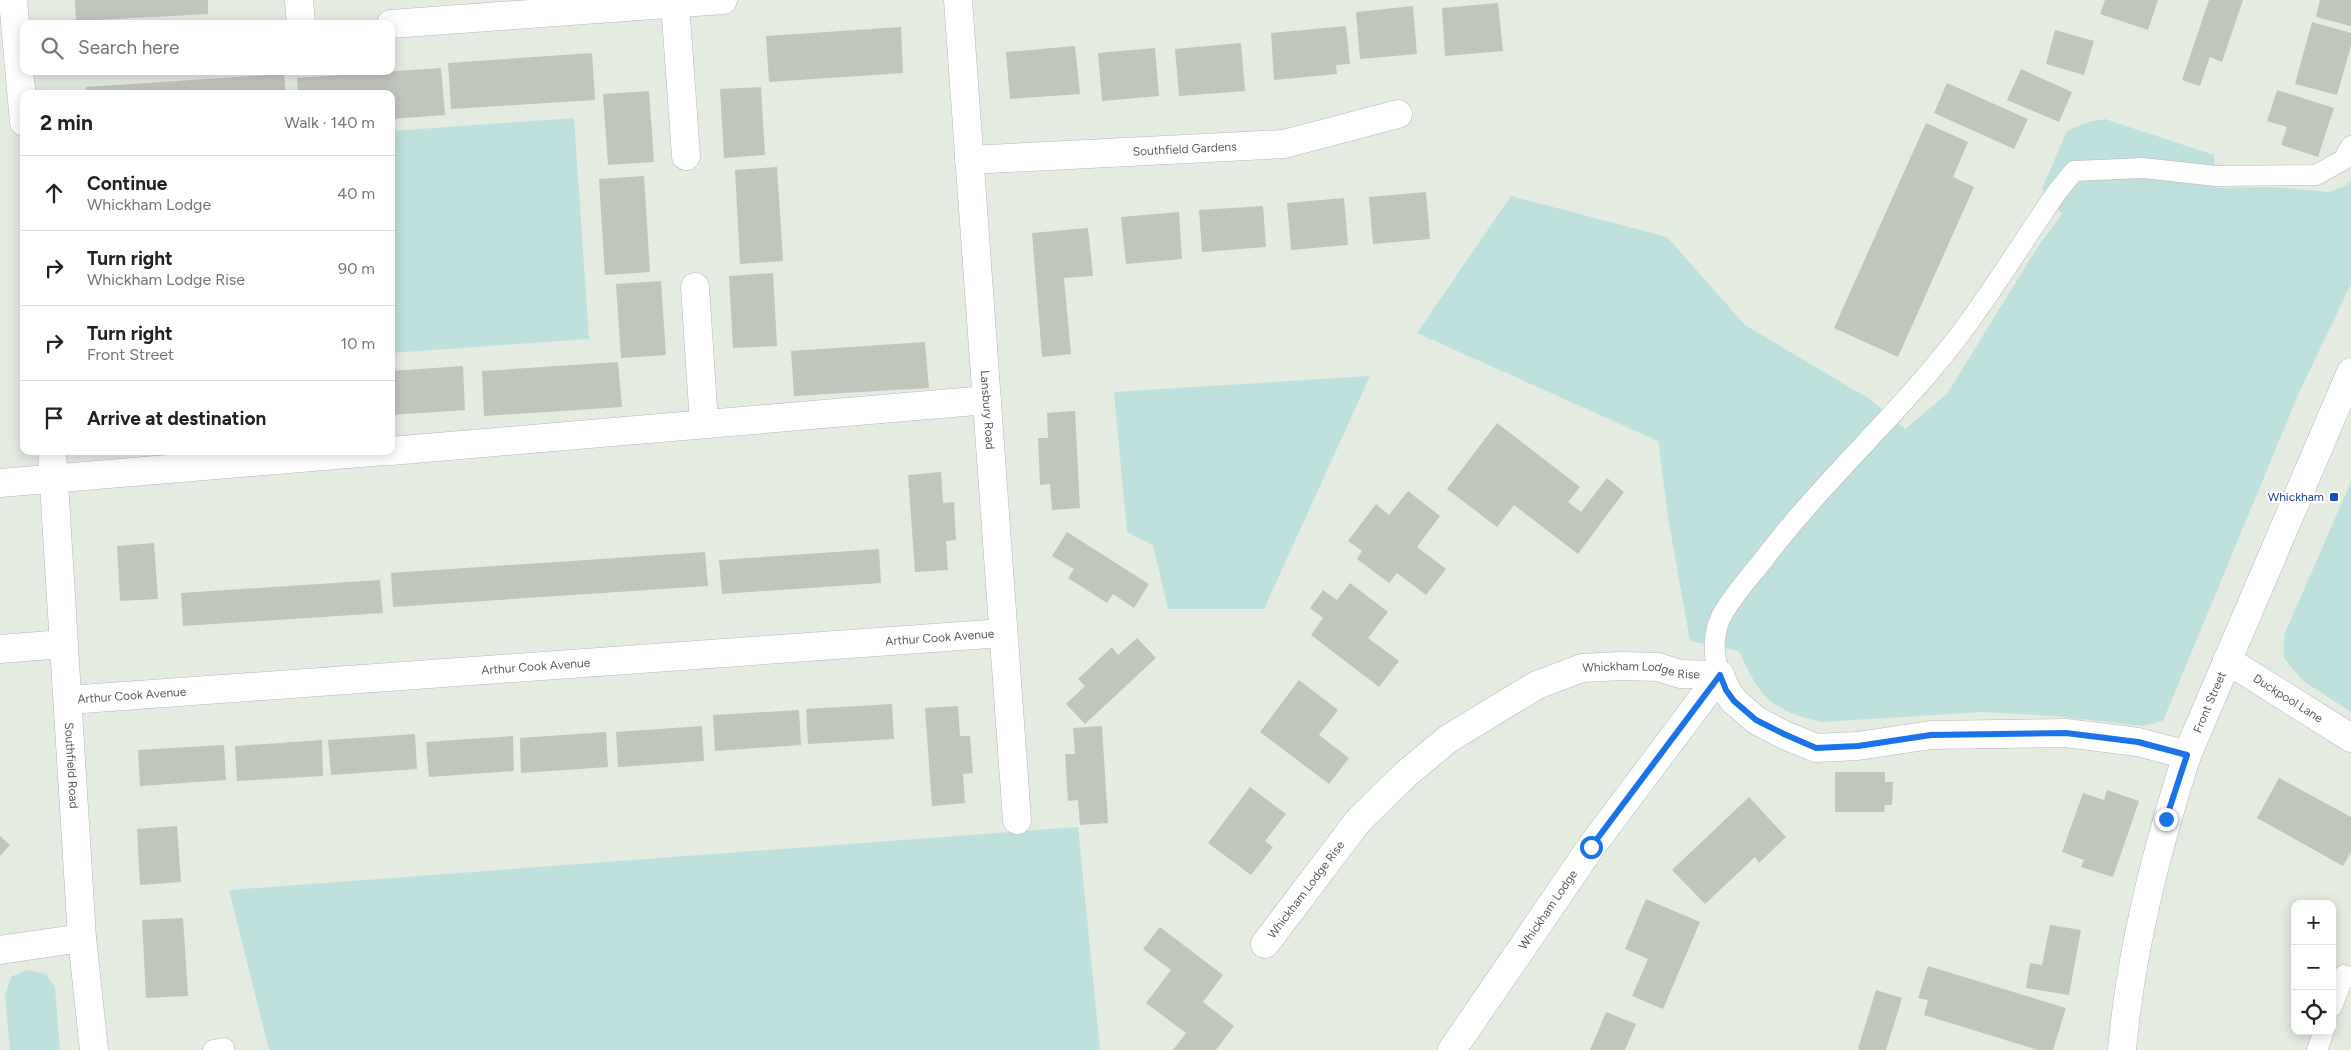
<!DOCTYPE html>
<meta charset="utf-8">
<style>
:root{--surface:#fff;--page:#f2f2f2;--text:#222;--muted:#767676;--line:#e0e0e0}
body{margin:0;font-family:Figtree,sans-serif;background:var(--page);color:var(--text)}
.controls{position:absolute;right:15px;bottom:15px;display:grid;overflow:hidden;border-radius:10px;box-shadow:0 2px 12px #0003}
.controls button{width:45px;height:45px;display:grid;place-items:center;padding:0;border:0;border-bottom:1px solid var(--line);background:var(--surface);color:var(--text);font:25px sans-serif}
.stop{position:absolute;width:15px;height:15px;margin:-11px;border:4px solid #1a73e8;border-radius:50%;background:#fff}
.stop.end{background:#1a73e8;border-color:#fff;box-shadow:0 1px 5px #0008}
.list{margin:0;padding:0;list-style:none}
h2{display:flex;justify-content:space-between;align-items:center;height:65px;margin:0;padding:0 20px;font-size:21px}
h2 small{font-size:16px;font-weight:400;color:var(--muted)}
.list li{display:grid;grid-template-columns:32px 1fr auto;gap:15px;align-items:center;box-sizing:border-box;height:75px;padding:0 20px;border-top:1px solid var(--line)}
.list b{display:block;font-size:19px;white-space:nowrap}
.list p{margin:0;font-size:16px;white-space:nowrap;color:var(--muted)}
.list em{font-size:16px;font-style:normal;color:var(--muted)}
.icon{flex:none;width:28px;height:28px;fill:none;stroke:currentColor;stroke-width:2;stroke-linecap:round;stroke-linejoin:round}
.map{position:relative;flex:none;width:2351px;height:1050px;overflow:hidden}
.search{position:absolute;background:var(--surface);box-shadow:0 2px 12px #0003;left:20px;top:20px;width:375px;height:55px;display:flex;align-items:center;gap:12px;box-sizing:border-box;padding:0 18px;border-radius:10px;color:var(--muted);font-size:19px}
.panel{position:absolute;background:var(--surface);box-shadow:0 2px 12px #0003;left:20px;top:90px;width:375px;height:365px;border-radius:10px}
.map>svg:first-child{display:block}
.green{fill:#bee1dd}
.building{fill:#c1c6bd}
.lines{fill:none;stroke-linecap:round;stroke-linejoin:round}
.service-casing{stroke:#b9b6bc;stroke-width:21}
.minor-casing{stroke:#b9b6bc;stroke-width:29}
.secondary-casing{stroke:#bab6be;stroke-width:29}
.service{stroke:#fff;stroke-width:20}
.minor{stroke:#fff;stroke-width:28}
.secondary{stroke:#fff;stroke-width:28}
.route{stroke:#1a73e8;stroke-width:6}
.transit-dot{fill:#1a4fb4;stroke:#fff;stroke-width:2}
.labels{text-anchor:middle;stroke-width:4.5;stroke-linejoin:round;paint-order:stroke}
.street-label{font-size:12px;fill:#5c5960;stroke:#fff}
.transit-label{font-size:12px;fill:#164399;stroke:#fff;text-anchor:end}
</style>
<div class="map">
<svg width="2351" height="1050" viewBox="0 0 2351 1050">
<rect width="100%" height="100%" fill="#e4ebe1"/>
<!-- green -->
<path class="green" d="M 574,118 L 589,339 L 391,353 L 391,131 Z
M 2105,119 L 2214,155 L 2215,188 L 2273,187 L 2329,192 L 2347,185 L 2351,180 L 2351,284 L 2298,395 L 2163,721 L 2143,726 L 2054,716 L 1983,712 L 1821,722 C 1770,710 1760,697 1739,651 L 1690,641 L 1669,523 L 1658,441 L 1417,333 L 1511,196 L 1667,237 L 1745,325 L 1871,400 L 1905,429 L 1947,394 L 2035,251 L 2062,214 L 2042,189 L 2067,131 L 2088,122 Z
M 1370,376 L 1264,609 L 1168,609 L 1153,545 L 1127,532 L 1114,392 Z
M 2351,482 L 2351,712 L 2302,680 L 2284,658 L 2284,635 Z
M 1078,827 L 1100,1050 L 269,1050 L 229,890 Z
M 26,970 L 46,974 L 55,987 L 60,1050 L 10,1050 L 5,995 L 11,977 Z"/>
<!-- building -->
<path class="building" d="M 75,0 L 208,0 L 208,14 L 76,21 Z
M 2105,0 L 2158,0 L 2148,30 L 2100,14 Z
M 2209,0 L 2243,0 L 2222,62 L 2210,57 L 2200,86 L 2182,80 Z
M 2320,0 L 2351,0 L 2351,26 L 2316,17 Z
M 1498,3 L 1503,51 L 1445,56 L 1442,8 Z
M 1413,6 L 1417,54 L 1360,59 L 1356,12 Z
M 2312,22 L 2351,33 L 2351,46 L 2337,95 L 2295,84 Z
M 1346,26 L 1350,64 L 1336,65 L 1337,74 L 1274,80 L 1271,33 Z
M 901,27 L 903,73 L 769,82 L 766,36 Z
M 2055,30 L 2094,41 L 2084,75 L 2046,64 Z
M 1241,43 L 1245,91 L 1179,96 L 1175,49 Z
M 1075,46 L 1080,94 L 1010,99 L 1006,52 Z
M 1155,48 L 1159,96 L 1102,101 L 1098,53 Z
M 592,53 L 595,100 L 451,109 L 448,63 Z
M 441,68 L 445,115 L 391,119 L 391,94 L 298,94 L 297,78 Z
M 2021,69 L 2072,92 L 2059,122 L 2007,100 Z
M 284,74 L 286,94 L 86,94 L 86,87 Z
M 1947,83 L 2028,119 L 2014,149 L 1934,113 Z
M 761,87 L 765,155 L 724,158 L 720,89 Z
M 2277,90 L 2334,108 L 2318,157 L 2281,145 L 2287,127 L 2267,121 Z
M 649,91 L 654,162 L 608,165 L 603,94 Z
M 1926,123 L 1968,142 L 1953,177 L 1974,187 L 1898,357 L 1834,328 Z
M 777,167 L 783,261 L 740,264 L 735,170 Z
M 644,176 L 650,272 L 605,275 L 599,179 Z
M 1426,192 L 1430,239 L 1373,244 L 1369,197 Z
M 1344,198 L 1348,245 L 1291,250 L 1287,203 Z
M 1263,206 L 1266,247 L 1202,252 L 1199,210 Z
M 1179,212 L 1182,259 L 1126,264 L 1121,217 Z
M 1088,228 L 1093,276 L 1064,278 L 1071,354 L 1042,357 L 1032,233 Z
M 773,273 L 777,346 L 733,348 L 729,276 Z
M 661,281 L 666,355 L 621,358 L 616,284 Z
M 925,342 L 929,388 L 794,396 L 791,351 Z
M 618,362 L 622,407 L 484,416 L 482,371 Z
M 463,366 L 465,410 L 391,415 L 391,371 Z
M 1075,411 L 1080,508 L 1052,510 L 1050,484 L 1040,485 L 1038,438 L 1048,438 L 1047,413 Z
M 1497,423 L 1580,487 L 1568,502 L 1581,512 L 1607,478 L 1624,492 L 1578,554 L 1514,505 L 1497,527 L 1447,489 Z
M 941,472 L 943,503 L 954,502 L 956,540 L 946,541 L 948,570 L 915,572 L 908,475 Z
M 1408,491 L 1440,516 L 1417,547 L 1446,569 L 1426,595 L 1397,573 L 1389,583 L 1357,559 L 1362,551 L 1348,541 L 1376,504 L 1389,515 Z
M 1067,532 L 1149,584 L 1134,608 L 1113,594 L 1107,603 L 1068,578 L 1074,569 L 1052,556 Z
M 154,543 L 158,599 L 120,601 L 117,546 Z
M 879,549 L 881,583 L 722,594 L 719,560 Z
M 705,552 L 708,586 L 393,607 L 391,573 Z
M 380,580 L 383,613 L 183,626 L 181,593 Z
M 1350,583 L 1388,612 L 1368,638 L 1399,661 L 1379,687 L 1311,635 L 1323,618 L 1310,608 L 1323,590 L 1337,600 Z
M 1137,638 L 1156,658 L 1085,724 L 1066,704 L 1085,686 L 1078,679 L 1112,647 L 1118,655 Z
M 1299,680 L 1338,710 L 1319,735 L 1349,758 L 1329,784 L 1260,732 Z
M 892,704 L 894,739 L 808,744 L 806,709 Z
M 958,706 L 960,736 L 970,736 L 973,773 L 963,774 L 965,803 L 932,806 L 925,708 Z
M 799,710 L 801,745 L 715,751 L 713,715 Z
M 702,726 L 704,761 L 618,767 L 616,732 Z
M 1102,726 L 1108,823 L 1080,825 L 1078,800 L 1068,801 L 1065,754 L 1075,754 L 1073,728 Z
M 606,732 L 608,767 L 521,773 L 520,738 Z
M 415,734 L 417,769 L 331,775 L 328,740 Z
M 513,736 L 514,771 L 429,777 L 426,742 Z
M 322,740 L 323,776 L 237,781 L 235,746 Z
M 224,745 L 226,780 L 140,786 L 138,750 Z
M 1835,772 L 1885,772 L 1885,782 L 1893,782 L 1892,805 L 1885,805 L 1884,812 L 1835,812 Z
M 2279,778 L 2351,817 L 2351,852 L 2343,866 L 2257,818 Z
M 1250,787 L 1286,814 L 1265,841 L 1273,847 L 1251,875 L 1208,843 Z
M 2107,790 L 2139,801 L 2113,877 L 2081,867 L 2084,860 L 2062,852 L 2083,793 L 2104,800 Z
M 1749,797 L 1786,837 L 1759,863 L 1755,857 L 1705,904 L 1672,870 Z
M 177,826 L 181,882 L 140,885 L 137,829 Z
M 0,836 L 10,845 L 0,856 Z
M 1646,899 L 1700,922 L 1663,1009 L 1632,996 L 1648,959 L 1625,949 Z
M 183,918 L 188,996 L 146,998 L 142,920 Z
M 2050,925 L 2081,930 L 2069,995 L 2026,988 L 2030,963 L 2042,965 Z
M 1160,927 L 1223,975 L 1203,1002 L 1234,1026 L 1216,1050 L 1173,1050 L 1186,1033 L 1146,1003 L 1171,970 L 1143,949 Z
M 1928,966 L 2066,1008 L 2053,1050 L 2038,1050 L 1924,1015 L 1928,1000 L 1918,998 Z
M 1876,990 L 1902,998 L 1886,1050 L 1862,1050 L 1858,1049 Z
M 1606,1012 L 1636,1024 L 1625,1050 L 1590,1050 Z"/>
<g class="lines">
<!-- service casing -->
<g class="service-casing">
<path id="service" d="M 1720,675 C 1713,655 1712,636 1721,617 C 1732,596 1750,577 1764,559 C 1822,482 1895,418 1954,342 C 1990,296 2023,241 2057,192 L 2074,171 L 2143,168 L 2216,176 L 2316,175 L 2343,160 L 2351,146
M 2332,1007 L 2344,975 L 2351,977
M 213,1050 L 224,1048
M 2317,1050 L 2324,1031"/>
</g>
<!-- minor casing -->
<g class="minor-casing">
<g id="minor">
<path d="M 13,0 L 24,122"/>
<path d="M 299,0 L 301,24"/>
<path id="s1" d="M 958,0 L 1017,820"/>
<path d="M 675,3 L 686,156"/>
<path d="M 391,24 L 723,0"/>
<path id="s2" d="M 969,160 L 1284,144 L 1398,114"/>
<path d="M 695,287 L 704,424"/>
<path id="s3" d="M 52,451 L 82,938 L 94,1050"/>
<path d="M 391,451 L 987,400"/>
<path d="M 0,483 L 384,451"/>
<path d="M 0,649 L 63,644"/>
<path id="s4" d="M 2227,660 L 2351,738"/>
<path d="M 1720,675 L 1726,690 L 1734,701 L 1756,720 L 1784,735 L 1816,748 L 1858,746 L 1931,735 L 2066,733 L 2138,742 L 2187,755"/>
<path id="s5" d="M 68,700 L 1003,633"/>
<path id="s6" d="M 1265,944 L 1358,821 L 1406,774 L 1448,739 L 1537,685 L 1582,668 L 1621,666 L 1658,667 L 1680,674 L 1720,675"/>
<path d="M 0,950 L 82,938"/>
<path id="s7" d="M 1452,1050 L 1591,847 L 1720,675"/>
</g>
</g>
<!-- secondary casing -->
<g class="secondary-casing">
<g id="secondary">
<path id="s8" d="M 2122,1050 C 2131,949 2156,852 2187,755 L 2351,372"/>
</g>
</g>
<!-- service -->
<use href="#service" class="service"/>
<!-- minor -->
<use href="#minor" class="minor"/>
<!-- secondary -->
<use href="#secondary" class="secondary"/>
</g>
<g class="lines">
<!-- route -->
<path class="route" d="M 1591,847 L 1720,675 L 1726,690 L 1734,701 L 1756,720 L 1784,734 L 1816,748 L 1858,746 L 1931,735 L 2066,733 L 2138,742 L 2187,755 L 2166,819"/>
</g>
<!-- markers -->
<rect class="transit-dot" x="2329" y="492" width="10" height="10" rx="2.5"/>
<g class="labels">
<!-- street labels -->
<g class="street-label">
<text dy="4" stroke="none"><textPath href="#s2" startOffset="216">Southfield Gardens</textPath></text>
<text dy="4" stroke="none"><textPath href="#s1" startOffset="411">Lansbury Road</textPath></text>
<text dy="4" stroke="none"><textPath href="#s5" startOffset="874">Arthur Cook Avenue</textPath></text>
<text dy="4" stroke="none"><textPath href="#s5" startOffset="469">Arthur Cook Avenue</textPath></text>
<text dy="4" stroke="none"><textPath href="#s6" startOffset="488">Whickham Lodge Rise</textPath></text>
<text dy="4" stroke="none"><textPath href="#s5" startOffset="64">Arthur Cook Avenue</textPath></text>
<text dy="4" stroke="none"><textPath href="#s4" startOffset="72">Duckpool Lane</textPath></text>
<text dy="4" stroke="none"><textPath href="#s8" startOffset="360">Front Street</textPath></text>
<text dy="4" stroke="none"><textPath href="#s3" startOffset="315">Southfield Road</textPath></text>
<text dy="4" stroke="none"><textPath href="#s6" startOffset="68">Whickham Lodge Rise</textPath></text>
<text dy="4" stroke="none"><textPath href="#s7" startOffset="170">Whickham Lodge</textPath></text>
</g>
<!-- transit labels -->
<g class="transit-label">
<text x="2324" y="501">Whickham</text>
</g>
</g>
</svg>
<div class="controls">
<button>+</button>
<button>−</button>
<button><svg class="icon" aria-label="locate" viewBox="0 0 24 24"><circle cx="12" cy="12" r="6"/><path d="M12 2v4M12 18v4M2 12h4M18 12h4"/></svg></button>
</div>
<div class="stop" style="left:1591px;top:847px"></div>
<div class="stop end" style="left:2166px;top:819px"></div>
<div class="search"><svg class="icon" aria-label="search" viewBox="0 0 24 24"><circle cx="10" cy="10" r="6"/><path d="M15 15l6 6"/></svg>Search here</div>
<section class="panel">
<h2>2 min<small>Walk · 140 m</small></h2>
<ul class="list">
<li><svg class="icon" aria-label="ahead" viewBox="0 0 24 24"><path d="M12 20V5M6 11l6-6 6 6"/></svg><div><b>Continue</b><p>Whickham Lodge</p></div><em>40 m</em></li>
<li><svg class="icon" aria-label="right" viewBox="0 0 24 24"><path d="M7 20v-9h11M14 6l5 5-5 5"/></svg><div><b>Turn right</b><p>Whickham Lodge Rise</p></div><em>90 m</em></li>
<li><svg class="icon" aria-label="right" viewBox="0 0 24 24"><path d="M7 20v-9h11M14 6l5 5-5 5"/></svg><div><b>Turn right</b><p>Front Street</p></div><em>10 m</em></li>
<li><svg class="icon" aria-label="arrive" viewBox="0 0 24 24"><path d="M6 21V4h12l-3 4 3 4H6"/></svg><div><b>Arrive at destination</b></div></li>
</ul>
</section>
</div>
